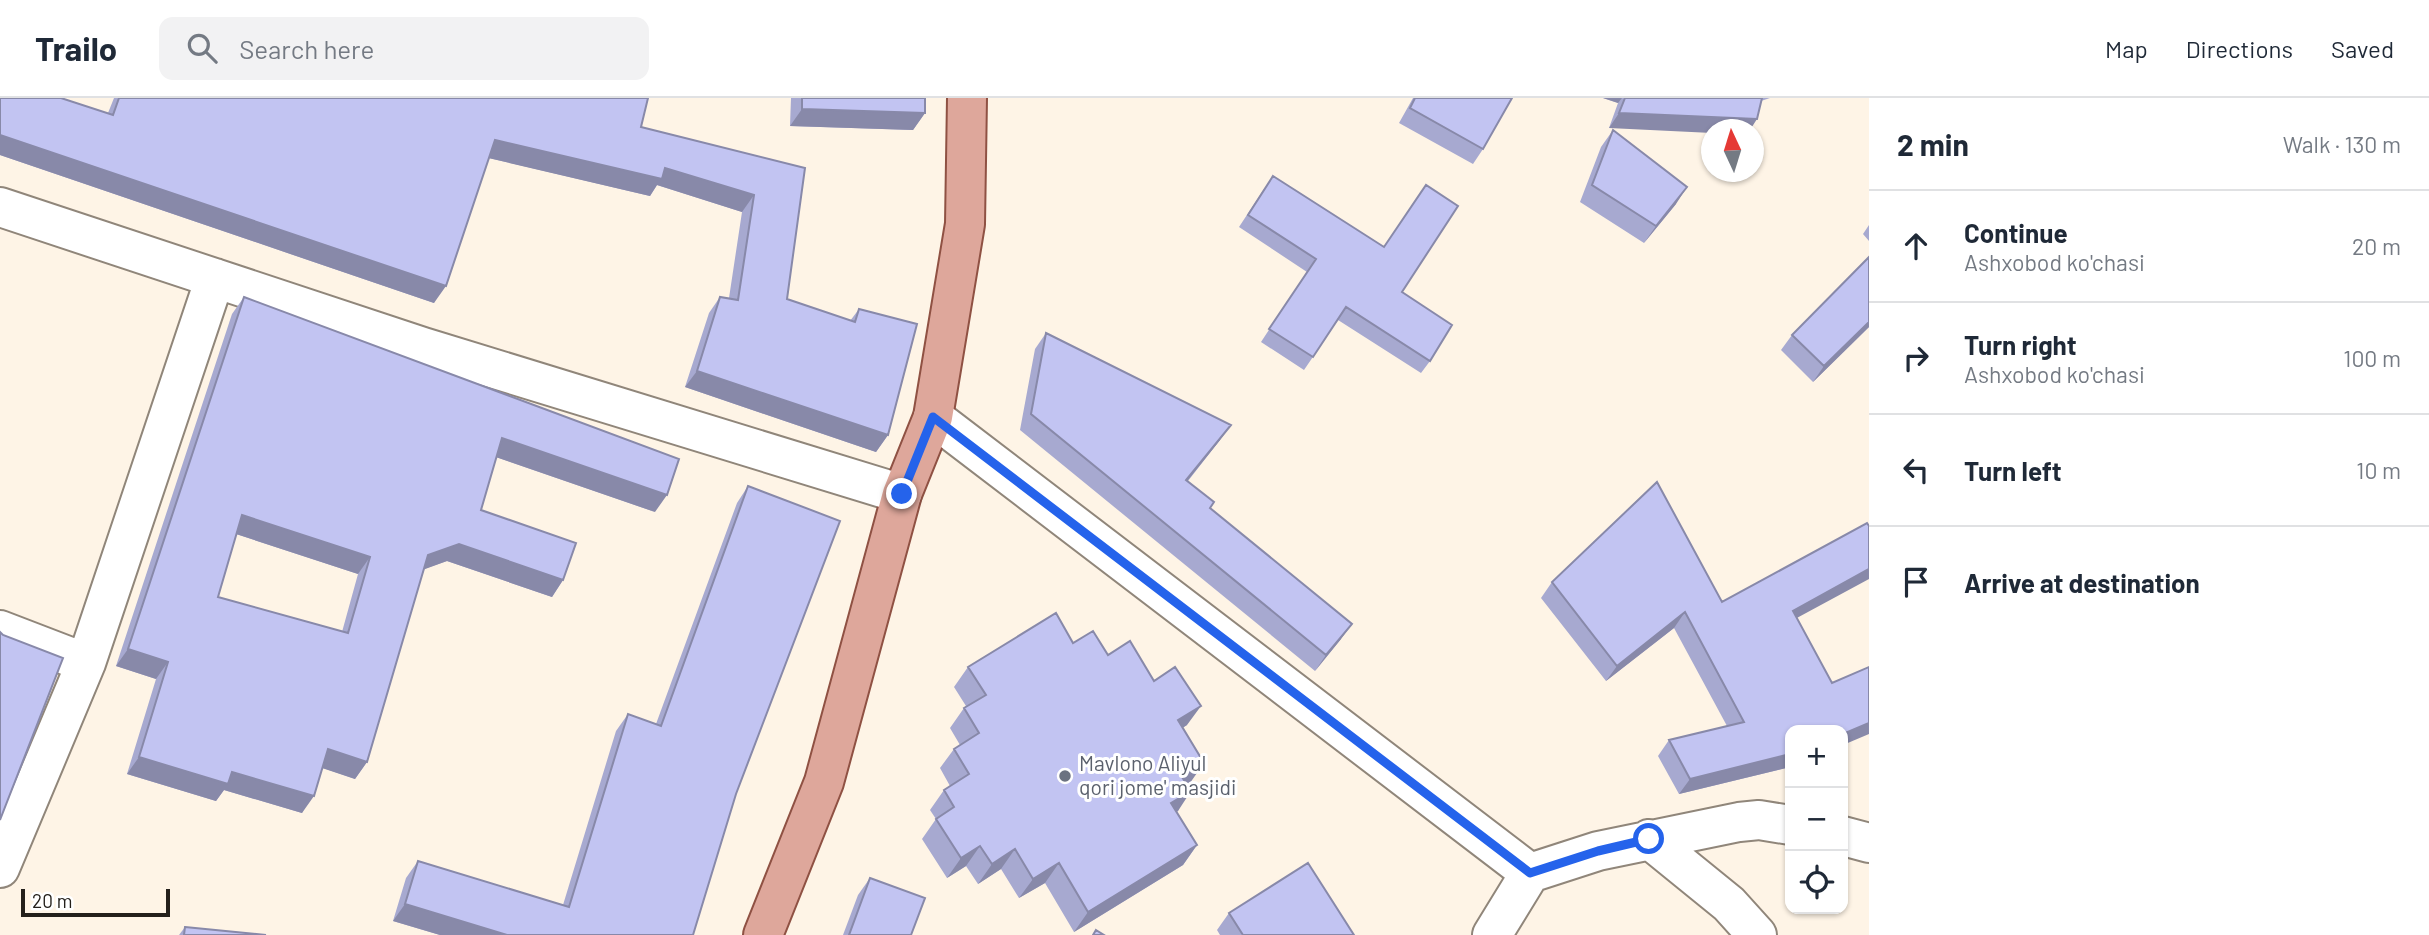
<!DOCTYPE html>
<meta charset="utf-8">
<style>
:root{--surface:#fff;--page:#f2f2f3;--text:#1f2937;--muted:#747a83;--line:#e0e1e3}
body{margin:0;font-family:Barlow,sans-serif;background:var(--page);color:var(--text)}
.controls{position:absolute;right:21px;bottom:21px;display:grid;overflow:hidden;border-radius:14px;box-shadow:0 2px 5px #0004}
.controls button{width:63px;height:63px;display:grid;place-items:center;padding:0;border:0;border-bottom:2px solid var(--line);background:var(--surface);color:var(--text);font:35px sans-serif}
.compass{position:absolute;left:1701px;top:21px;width:63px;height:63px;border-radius:50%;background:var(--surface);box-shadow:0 2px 5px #0004;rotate:356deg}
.scale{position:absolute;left:21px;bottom:18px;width:149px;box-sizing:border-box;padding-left:7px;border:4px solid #24201b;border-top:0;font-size:19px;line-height:24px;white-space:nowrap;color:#24201b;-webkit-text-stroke:5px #fff;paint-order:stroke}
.stop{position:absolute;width:21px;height:21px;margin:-16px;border:5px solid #2563eb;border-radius:50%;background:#fff}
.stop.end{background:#2563eb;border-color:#fff;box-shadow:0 2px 7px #0008}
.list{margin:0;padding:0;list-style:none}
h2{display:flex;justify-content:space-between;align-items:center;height:91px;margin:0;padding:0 28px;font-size:30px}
h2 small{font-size:23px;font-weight:400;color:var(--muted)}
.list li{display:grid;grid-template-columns:46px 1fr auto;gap:21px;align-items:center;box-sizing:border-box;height:112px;padding:0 28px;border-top:2px solid var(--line)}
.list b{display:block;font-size:26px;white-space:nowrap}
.list p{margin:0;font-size:23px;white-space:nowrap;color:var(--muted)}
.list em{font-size:23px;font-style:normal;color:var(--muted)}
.icon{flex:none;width:38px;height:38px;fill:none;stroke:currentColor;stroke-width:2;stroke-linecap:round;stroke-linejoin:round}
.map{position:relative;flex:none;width:1869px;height:837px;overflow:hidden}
header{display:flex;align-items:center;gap:42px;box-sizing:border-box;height:98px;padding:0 35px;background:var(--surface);border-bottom:2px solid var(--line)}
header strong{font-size:33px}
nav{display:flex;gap:38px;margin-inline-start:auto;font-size:24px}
.search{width:490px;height:63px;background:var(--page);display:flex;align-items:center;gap:18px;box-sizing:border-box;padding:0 24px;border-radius:14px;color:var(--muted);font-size:26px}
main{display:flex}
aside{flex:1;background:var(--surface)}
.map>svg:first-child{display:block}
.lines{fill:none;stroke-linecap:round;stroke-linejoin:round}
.minor-casing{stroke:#90867a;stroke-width:42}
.major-casing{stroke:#8f5143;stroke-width:42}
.minor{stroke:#fff;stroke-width:38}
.major{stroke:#dea79b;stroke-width:38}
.wall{fill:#a7a9d0;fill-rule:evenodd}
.shaded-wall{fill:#8889a9}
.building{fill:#c2c4f2;stroke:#8889a9;stroke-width:2;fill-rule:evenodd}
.route{stroke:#2563eb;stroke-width:9}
.worship-dot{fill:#6b7280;stroke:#fff;stroke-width:2.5}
.labels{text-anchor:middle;stroke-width:6;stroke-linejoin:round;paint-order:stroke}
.worship-label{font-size:21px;fill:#5b616d;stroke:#fff;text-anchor:start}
</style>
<header>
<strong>Trailo</strong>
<div class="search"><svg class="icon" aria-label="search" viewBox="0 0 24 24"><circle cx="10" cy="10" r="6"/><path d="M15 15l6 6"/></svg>Search here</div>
<nav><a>Map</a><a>Directions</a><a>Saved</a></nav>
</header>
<main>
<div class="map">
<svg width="1869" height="837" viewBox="0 0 1869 837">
<rect width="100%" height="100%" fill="#fef4e6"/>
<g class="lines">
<!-- minor casing -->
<g class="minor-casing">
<path id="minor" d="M 0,109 L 423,249 L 902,396
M 933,319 L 1530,775 L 1598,753 L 1739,724 L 1759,722 L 1790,727
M 0,532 L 86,565
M 1843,738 L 1869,745
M 1649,741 L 1729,806 L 1757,837
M 0,770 L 86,565 L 215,180
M 1492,837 L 1530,775"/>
</g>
<!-- major casing -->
<g class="major-casing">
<path id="major" d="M 763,837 L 824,684 L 902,396 L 933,319 L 965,126 L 967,0"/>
</g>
<!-- minor -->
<use href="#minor" class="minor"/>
<!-- major -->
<use href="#major" class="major"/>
</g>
<!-- wall -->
<path class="wall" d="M 0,0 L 108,15 L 114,0 L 648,0 L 641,29 L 805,70 L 787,201 L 850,223 L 859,211 L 888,337 L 876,354 L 685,289 L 709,215 L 720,199 L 729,200 L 742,114 L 657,87 L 650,98 L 489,60 L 434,205 L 0,57 Z
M 791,0 L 925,0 L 925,15 L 913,32 L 790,28 Z
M 1413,0 L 1512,0 L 1483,51 L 1473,66 L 1399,25 Z
M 1603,0 L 1770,0 L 1761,3 L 1609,30 L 1618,5 Z
M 1613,32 L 1676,106 L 1644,145 L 1580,104 L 1601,49 Z
M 1264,91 L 1402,194 L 1430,263 L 1421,275 L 1338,222 L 1304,272 L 1261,244 L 1307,174 L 1239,129 Z
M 1869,127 L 1869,143 L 1863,136 Z
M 1869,159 L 1869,229 L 1813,284 L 1781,252 L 1792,237 Z
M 244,199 L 655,414 L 496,359 L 481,412 L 563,482 L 552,499 L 447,463 L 424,471 L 367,664 L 355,681 L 323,670 L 302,715 L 224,692 L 216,703 L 127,676 L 156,581 L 116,568 L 232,216 ZM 236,436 L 358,476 L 342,534 L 218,499 Z
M 1046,235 L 1220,342 L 1188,383 L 1210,410 L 1341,541 L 1315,573 L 1020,332 L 1035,251 Z
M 748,388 L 736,696 L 693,837 L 440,837 L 393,823 L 406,780 L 418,763 L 563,807 L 616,633 L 628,616 L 656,626 L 737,405 Z
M 1552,484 L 1722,504 L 1797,520 L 1790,632 L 1790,669 L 1679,696 L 1658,658 L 1669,642 L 1727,628 L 1674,530 L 1606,583 L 1541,500 Z
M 1073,545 L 1108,557 L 1154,583 L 1187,627 L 1182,630 L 1190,685 L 1188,687 L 1178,713 L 1176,714 L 1197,747 L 1183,767 L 1074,834 L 1045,785 L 1019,800 L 1001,771 L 978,786 L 966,768 L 947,780 L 922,741 L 936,721 L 930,712 L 944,692 L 950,688 L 940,670 L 954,651 L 960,647 L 950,630 L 964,610 L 966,608 L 954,589 L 968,569 Z
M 870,780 L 911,837 L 843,837 L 858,797 Z
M 1229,815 L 1354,837 L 1220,837 L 1217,832 Z
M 185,829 L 266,837 L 179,837 Z"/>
<!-- shaded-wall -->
<path class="shaded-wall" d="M 1603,0 L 1622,0 L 1618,5 Z
M 802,11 L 925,15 L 913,32 L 790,28 Z
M 1619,15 L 1757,21 L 1750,32 L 1712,32 L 1712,35 L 1609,30 Z
M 0,37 L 446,188 L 434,205 L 0,57 Z
M 495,42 L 665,70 L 754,97 L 742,114 L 657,87 L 650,98 L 484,59 Z
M 1687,89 L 1676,106 L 1644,145 L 1656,128 Z
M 1869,224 L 1869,229 L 1813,284 L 1824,268 Z
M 697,273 L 888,337 L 876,354 L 685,289 Z
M 1231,327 L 1220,342 L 1176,397 L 1186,382 Z
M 502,340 L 667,397 L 655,414 L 490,357 Z
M 242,417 L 370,459 L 358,476 L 230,434 Z
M 459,446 L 563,482 L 552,499 L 447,463 L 417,474 L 428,457 Z
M 1869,471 L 1869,481 L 1782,528 L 1793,513 Z
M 1685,514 L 1674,530 L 1606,583 L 1617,568 Z
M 1352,526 L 1341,541 L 1315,573 L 1326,557 Z
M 128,551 L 168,564 L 156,581 L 116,568 Z
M 1201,608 L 1187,627 L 1164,642 L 1178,622 Z
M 1869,625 L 1869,636 L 1843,647 L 1843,636 Z
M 328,651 L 367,664 L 355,681 L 316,668 Z
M 1790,656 L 1790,669 L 1679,696 L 1690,681 Z
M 139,659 L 232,674 L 314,698 L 302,715 L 224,692 L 216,703 L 127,676 Z
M 1204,665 L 1190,685 L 1168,699 L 1182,679 Z
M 1191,693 L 1178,713 L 1157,725 L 1171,705 Z
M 1197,747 L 1183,767 L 1074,834 L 1088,814 Z
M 980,748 L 966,768 L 947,780 L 961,760 Z
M 1015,751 L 1001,771 L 978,786 L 992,766 Z
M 1059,765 L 1045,785 L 1019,800 L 1033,781 Z
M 405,806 L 507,837 L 440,837 L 393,823 Z"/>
<!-- building -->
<path class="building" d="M 0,0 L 61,0 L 113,17 L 119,0 L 648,0 L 641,29 L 805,70 L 787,201 L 855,224 L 859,211 L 917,226 L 888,337 L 697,273 L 720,199 L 738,202 L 754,97 L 665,70 L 662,81 L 495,42 L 446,188 L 0,37 Z
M 802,0 L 925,0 L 925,15 L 802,11 Z
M 1415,0 L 1512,0 L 1483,51 L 1410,10 Z
M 1625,0 L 1762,0 L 1757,21 L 1619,15 Z
M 1613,32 L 1687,89 L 1656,128 L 1592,87 Z
M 1273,78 L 1384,149 L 1426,87 L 1458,108 L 1402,194 L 1452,227 L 1430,263 L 1346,209 L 1313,259 L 1269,231 L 1316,161 L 1248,117 Z
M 1869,159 L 1869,224 L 1824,268 L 1792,237 Z
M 244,199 L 679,361 L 667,397 L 502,340 L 481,412 L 576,445 L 563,482 L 459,446 L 428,457 L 367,664 L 328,651 L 314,698 L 232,674 L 228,686 L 139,659 L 168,564 L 128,551 ZM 242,417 L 370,459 L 348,535 L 218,499 Z
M 1046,235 L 1231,327 L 1186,382 L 1214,404 L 1210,410 L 1352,526 L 1326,557 L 1031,316 Z
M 1657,384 L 1722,504 L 1867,425 L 1869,428 L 1869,471 L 1793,513 L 1832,585 L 1869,569 L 1869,625 L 1843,636 L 1843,632 L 1790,632 L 1790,656 L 1690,681 L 1669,642 L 1744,624 L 1685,514 L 1617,568 L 1552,484 Z
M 748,388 L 840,423 L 736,696 L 693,837 L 507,837 L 405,806 L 418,763 L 569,809 L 628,616 L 661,628 Z
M 1056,515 L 1073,545 L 1093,533 L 1108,557 L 1130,543 L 1154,583 L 1175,569 L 1201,608 L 1178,622 L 1204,665 L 1182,679 L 1191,693 L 1171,705 L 1197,747 L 1088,814 L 1059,765 L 1033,781 L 1015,751 L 992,766 L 980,748 L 961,760 L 936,721 L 954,709 L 944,692 L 969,676 L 954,651 L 979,635 L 964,610 L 986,597 L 968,569 Z
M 0,534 L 3,537 L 63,560 L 0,722 Z
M 1308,765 L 1354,837 L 1243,837 L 1229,815 Z
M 870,780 L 925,800 L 911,837 L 849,837 Z
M 185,829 L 266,837 L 184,837 Z
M 1096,832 L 1104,837 L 1093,837 Z"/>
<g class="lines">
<!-- route -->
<path class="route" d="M 902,396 L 933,319 L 1530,775 L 1598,753 L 1649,741"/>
</g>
<!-- markers -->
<circle class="worship-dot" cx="1065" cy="678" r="7"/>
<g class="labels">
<!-- worship labels -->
<g class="worship-label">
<text x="1079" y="673">Mavlono Aliyul<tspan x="1079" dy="24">qori jome' masjidi</tspan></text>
</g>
</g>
</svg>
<div class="controls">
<button>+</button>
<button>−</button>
<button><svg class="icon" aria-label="locate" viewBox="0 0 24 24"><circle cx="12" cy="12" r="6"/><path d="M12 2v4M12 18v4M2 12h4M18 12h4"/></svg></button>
</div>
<svg class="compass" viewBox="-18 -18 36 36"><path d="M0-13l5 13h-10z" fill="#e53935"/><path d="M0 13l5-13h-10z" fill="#747a83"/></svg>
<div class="scale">20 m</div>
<div class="stop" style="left:1649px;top:741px"></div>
<div class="stop end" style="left:902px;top:396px"></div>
</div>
<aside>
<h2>2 min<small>Walk · 130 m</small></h2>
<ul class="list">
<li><svg class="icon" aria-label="ahead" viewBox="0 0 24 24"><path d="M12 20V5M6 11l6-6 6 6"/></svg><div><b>Continue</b><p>Ashxobod ko'chasi</p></div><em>20 m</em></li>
<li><svg class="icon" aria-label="right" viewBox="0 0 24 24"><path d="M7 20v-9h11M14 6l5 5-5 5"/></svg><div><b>Turn right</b><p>Ashxobod ko'chasi</p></div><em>100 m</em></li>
<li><svg class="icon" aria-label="left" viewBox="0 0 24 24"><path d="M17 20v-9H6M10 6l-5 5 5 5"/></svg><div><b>Turn left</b></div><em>10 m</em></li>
<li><svg class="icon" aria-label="arrive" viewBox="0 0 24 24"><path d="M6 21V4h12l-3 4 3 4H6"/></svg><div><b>Arrive at destination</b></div></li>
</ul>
</aside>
</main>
